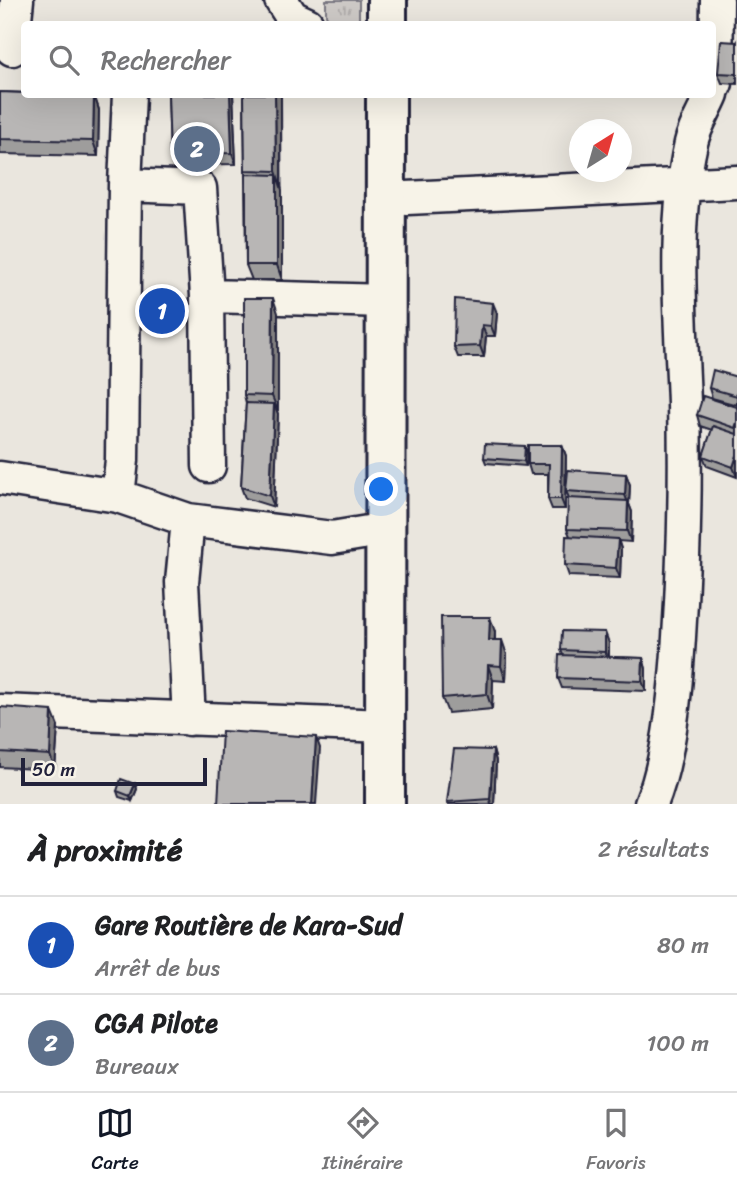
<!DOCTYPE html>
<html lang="fr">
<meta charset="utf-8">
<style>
:root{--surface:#fff;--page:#f6f6f6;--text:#202124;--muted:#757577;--line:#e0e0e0;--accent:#111827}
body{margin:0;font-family:Sriracha,sans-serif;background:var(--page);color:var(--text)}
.compass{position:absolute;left:569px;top:119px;width:63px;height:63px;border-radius:50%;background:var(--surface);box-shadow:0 7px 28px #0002;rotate:37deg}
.scale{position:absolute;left:21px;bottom:18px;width:186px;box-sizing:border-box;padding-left:7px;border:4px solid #22223b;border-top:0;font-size:19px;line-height:24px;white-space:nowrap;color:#22223b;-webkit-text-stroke:5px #f7f3e8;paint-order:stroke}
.you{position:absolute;left:382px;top:490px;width:24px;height:24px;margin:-18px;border:5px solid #fff;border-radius:50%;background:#1a73e8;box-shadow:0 0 0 10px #1a73e833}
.badge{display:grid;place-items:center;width:46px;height:46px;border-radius:50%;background:var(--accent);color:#fff;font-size:23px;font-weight:700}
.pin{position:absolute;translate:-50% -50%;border:4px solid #fff;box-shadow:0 2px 7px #0006}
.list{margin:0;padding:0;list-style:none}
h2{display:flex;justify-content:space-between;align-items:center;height:91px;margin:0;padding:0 28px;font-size:30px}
h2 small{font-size:23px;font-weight:400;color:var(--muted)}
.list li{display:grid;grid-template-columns:46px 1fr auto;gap:21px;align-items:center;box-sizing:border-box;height:98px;padding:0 28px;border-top:2px solid var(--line)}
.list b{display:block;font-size:26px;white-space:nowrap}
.list p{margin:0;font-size:23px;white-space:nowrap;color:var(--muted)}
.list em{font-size:23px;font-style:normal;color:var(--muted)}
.icon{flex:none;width:38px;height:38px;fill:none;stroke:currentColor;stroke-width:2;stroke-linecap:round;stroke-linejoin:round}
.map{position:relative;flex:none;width:737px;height:804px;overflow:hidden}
.search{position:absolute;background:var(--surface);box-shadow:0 7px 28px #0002;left:21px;right:21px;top:21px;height:77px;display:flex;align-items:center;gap:18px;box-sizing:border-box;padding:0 24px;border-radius:7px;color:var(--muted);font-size:26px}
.sheet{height:287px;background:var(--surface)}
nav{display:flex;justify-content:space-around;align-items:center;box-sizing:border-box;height:98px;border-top:2px solid var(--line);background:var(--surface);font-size:19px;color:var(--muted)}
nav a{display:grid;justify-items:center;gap:4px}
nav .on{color:var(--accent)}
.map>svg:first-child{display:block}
.grass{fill:url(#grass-tufts);stroke:#787680;stroke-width:2}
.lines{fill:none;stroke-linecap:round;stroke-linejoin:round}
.minor-casing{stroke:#22223b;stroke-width:37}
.highway-casing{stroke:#22223b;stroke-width:44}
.minor{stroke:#f7f3e8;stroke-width:32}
.highway{stroke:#f7f3e8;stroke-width:38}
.wall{fill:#9e9d9c;stroke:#22223b;stroke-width:2}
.shaded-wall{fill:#817f7f;stroke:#22223b;stroke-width:2}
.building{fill:#b8b6b5;stroke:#22223b;stroke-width:2}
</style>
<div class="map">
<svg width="737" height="804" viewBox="0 0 737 804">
<defs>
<pattern id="grass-tufts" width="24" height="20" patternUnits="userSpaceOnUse" patternTransform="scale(1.75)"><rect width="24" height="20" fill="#cdc9c6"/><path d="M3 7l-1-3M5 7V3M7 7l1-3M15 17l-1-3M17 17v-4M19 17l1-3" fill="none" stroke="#b0acab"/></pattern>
</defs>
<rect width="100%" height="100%" fill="#eae6de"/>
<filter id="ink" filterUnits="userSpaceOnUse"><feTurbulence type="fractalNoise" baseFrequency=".0143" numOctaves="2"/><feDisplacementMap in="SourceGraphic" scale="14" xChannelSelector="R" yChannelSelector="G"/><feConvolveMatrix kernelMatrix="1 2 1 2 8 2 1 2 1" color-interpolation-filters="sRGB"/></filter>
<g filter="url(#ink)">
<!-- grass -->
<path class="grass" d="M 326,0 L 359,0 L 359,24 L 332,24 L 326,15 Z"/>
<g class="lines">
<!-- minor casing -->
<g class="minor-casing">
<path id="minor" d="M 281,0 L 292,17 L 307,24
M 12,49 L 17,0
M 712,92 L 716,83 L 717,0
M 125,185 L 200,188 L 207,296 L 209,466
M 386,199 L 737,182
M 207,296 L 386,301
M 0,478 L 118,496 L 188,520 L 332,538 L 386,529
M 118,496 L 122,460 L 125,185 L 129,94
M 188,520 L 182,582 L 189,719
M 0,711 L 386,726
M 651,804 C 670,758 676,687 679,637 C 684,559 686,481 684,403 C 681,317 672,228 691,143 C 695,125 705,111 712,94"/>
</g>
<!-- highway casing -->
<g class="highway-casing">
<path id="highway" d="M 387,24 L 387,0
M 385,804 L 386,94"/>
</g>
<!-- minor -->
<use href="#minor" class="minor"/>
<!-- highway -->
<use href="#highway" class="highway"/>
</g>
<!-- wall -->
<path class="wall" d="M 737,42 L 737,84 L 722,83 L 718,73 Z
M 0,92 L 94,95 L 99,110 L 98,156 L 0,154 Z
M 168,94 L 233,94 L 236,164 L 173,165 L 170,155 Z
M 244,94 L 281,94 L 282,280 L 252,280 L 246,265 Z
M 278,313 L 277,411 L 278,414 L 274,507 L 245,498 L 241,487 L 246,403 L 244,395 Z
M 497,313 L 495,336 L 486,336 L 484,357 L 458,357 L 454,347 Z
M 737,377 L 737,405 L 712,398 L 709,388 Z
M 737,407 L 737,477 L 707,466 L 703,456 L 712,430 L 700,426 L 697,415 Z
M 562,445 L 566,456 L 565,509 L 552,509 L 548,499 L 548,474 L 531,474 L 528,464 Z
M 527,452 L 526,466 L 486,463 L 484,458 Z
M 626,474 L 630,485 L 629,504 L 632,512 L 631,542 L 618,541 L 621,549 L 620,578 L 569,576 L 565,565 L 570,536 L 567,529 L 569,498 L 566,491 Z
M 495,632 L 495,640 L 507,655 L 506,681 L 493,680 L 492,709 L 448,713 L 442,698 Z
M 609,643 L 609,657 L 643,658 L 646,669 L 646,691 L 562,688 L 558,678 L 563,655 L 561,650 Z
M 0,707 L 58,726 L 55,770 L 0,767 Z
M 493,750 L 496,761 L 494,804 L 448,804 L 447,802 Z
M 135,784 L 137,789 L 132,801 L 119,797 L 117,791 Z"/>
<!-- shaded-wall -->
<path class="shaded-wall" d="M 230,94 L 233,94 L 236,164 L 232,153 Z
M 275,94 L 281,94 L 281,186 L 276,171 Z
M 94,95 L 99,110 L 98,156 L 93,141 Z
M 277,175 L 282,190 L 282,280 L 277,265 Z
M 273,298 L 278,313 L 278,411 L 272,396 Z
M 493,303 L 497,313 L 495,336 L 491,326 Z
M 482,325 L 486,336 L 484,357 L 480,346 Z
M 274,404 L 278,414 L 274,507 L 270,496 Z
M 562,445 L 566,456 L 565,509 L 561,499 Z
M 525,446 L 527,452 L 526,466 L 524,461 Z
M 737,455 L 737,477 L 733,467 Z
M 626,474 L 630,485 L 629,504 L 632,512 L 631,542 L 627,531 L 628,503 L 625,495 Z
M 618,539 L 621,549 L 620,578 L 616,568 Z
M 490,617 L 495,632 L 494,655 L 489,640 Z
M 605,632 L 609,643 L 608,662 L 605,652 Z
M 502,640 L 507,655 L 506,681 L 501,666 Z
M 643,658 L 646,669 L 646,691 L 642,681 Z
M 488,665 L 493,680 L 492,709 L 487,694 Z
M 52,711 L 58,726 L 55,770 L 50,755 Z
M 316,737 L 320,748 L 316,804 L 312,804 Z
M 493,750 L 496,761 L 494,804 L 491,804 L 490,799 Z
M 135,784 L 137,789 L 132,801 L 130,796 Z"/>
<!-- building -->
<path class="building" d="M 721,41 L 737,42 L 737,74 L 718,73 Z
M 0,92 L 24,93 L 24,94 L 94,95 L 93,141 L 0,139 Z
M 168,94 L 230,94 L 232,153 L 170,155 Z
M 244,94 L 275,94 L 276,171 L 245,170 Z
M 246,174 L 277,175 L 277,265 L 246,265 Z
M 244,298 L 273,298 L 272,396 L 244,395 Z
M 455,299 L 493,303 L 491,326 L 482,325 L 480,346 L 454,347 Z
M 713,370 L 737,377 L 737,396 L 709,388 Z
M 703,396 L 737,407 L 737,422 L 735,428 L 697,415 Z
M 246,403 L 274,404 L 270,496 L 241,487 Z
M 713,426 L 737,434 L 737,455 L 733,467 L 703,456 Z
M 485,444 L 525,446 L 524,461 L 484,458 Z
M 528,445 L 562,445 L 561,499 L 548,499 L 549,464 L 528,464 Z
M 568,470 L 626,474 L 625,495 L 566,491 Z
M 568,498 L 628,501 L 627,531 L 567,529 Z
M 566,536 L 618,539 L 616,568 L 565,565 Z
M 441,617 L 490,617 L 489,640 L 502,640 L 501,666 L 488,665 L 487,694 L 442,698 Z
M 562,631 L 605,632 L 605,652 L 561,650 Z
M 559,655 L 643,658 L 642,681 L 558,678 Z
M 0,707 L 52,711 L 50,755 L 0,752 Z
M 222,731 L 316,737 L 312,804 L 218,804 Z
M 454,749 L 493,750 L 490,799 L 447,802 Z
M 121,779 L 135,784 L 130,796 L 117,791 Z"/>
</g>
</svg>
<svg class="compass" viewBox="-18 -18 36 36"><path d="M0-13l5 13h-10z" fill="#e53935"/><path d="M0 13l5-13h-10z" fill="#757577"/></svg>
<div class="scale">50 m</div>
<div class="you"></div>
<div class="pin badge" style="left:162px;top:311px;background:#1a4fb4">1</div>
<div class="pin badge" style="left:197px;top:149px;background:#5c6f8a">2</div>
<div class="search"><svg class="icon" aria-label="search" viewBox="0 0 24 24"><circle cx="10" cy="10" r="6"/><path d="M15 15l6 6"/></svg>Rechercher</div>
</div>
<section class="sheet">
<h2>À proximité<small>2 résultats</small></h2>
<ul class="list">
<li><span class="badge" style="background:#1a4fb4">1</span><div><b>Gare Routière de Kara-Sud</b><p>Arrêt de bus</p></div><em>80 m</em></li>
<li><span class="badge" style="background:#5c6f8a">2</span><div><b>CGA Pilote</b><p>Bureaux</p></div><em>100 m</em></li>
</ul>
</section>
<nav>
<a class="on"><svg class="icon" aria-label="map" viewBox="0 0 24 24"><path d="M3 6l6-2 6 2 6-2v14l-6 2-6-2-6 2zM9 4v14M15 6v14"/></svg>Carte</a>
<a><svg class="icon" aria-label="directions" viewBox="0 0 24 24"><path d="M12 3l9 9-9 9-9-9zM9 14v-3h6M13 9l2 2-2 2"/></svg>Itinéraire</a>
<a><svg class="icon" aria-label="saved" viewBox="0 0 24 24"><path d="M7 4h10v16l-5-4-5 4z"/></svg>Favoris</a>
</nav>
